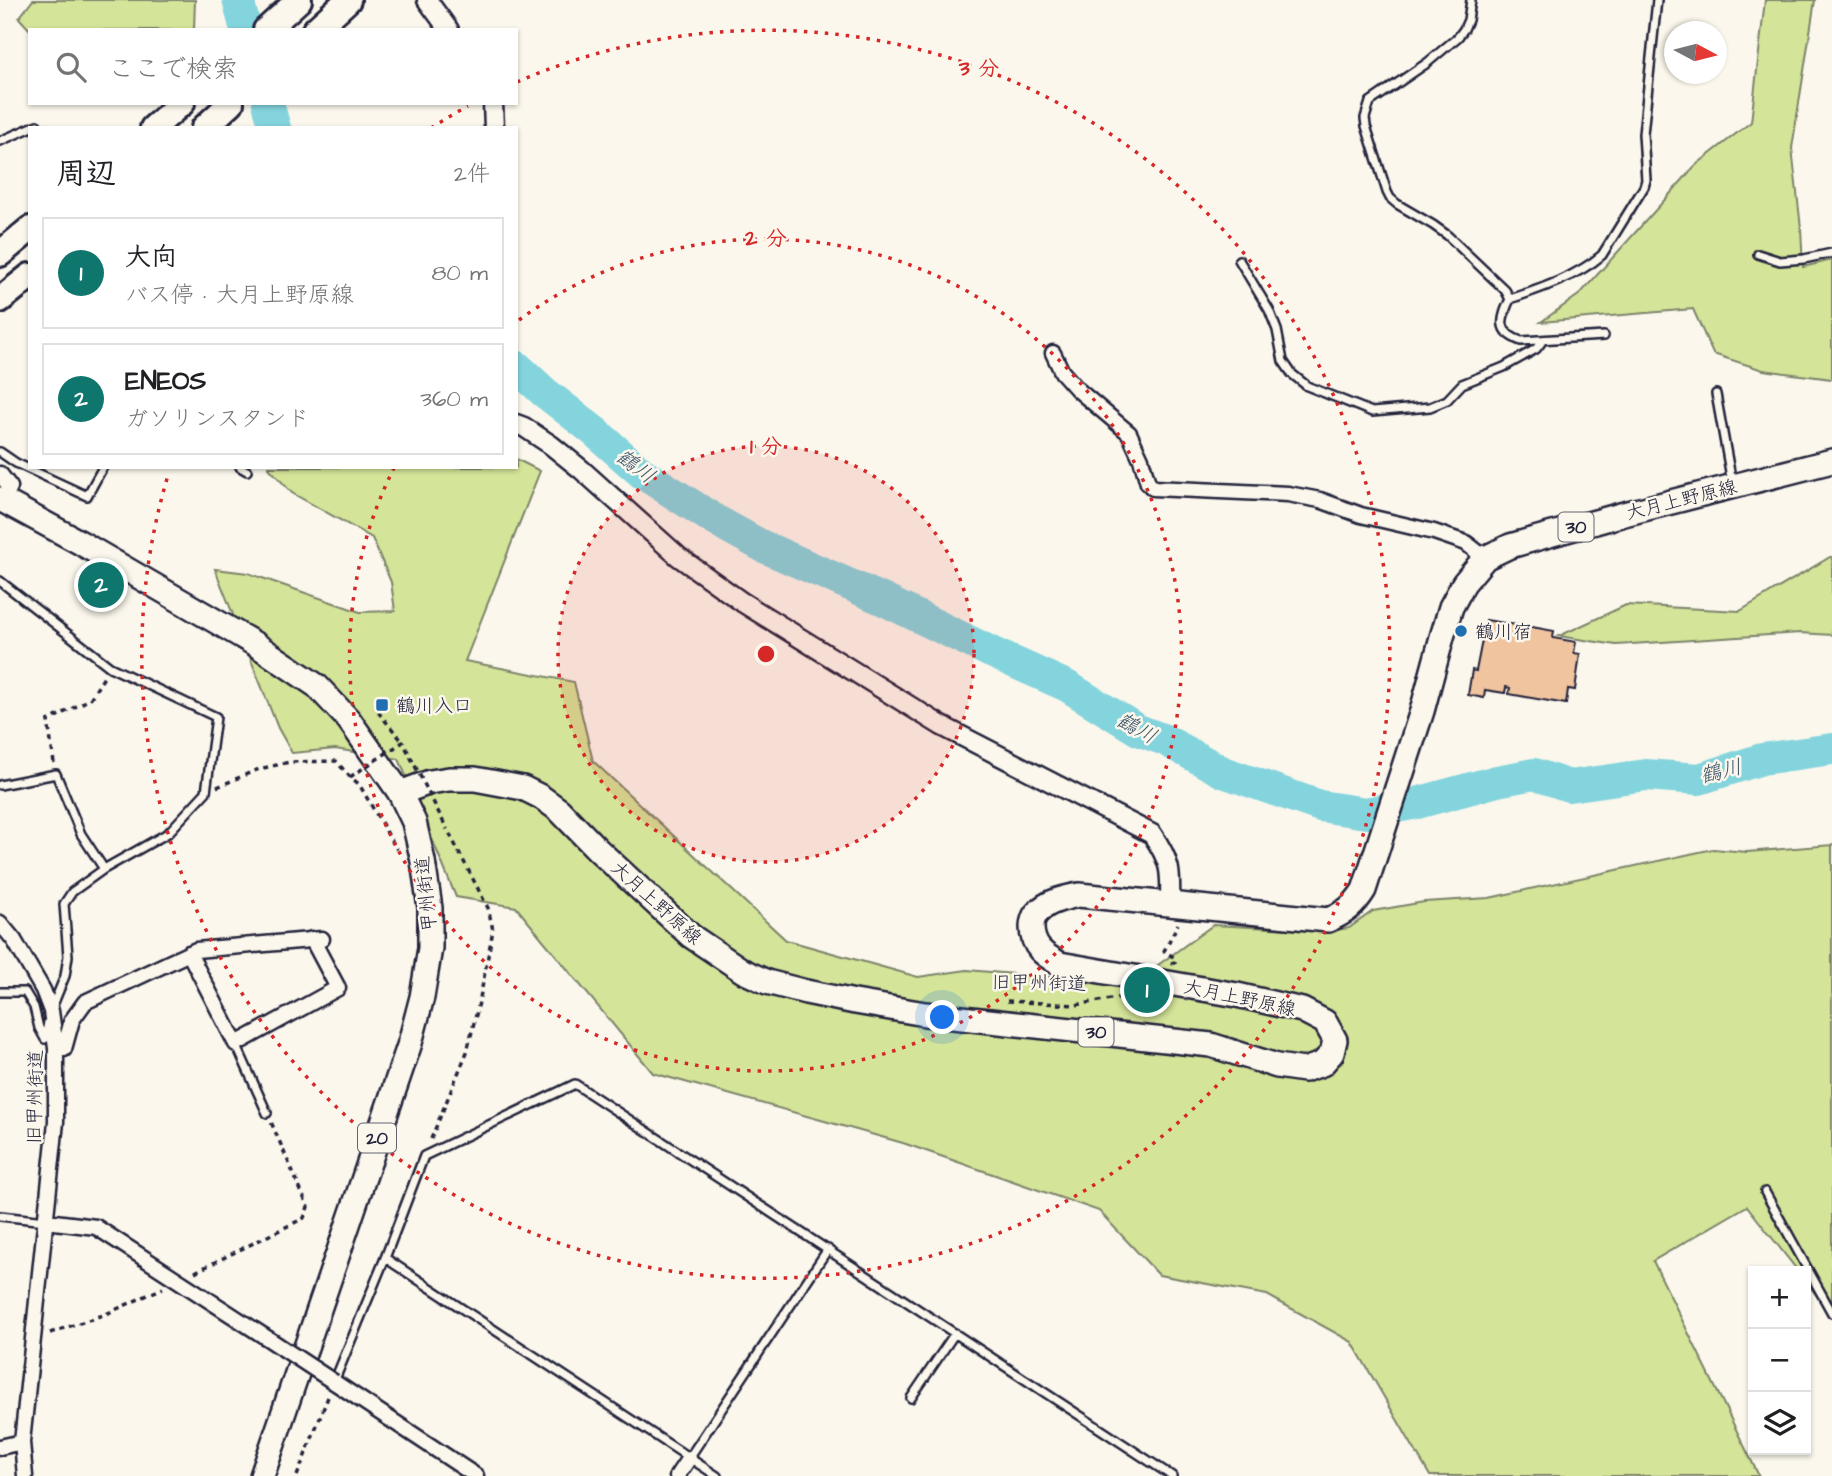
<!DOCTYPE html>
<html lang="ja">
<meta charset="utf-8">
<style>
:root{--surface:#fff;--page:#f6f6f6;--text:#202124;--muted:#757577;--line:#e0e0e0;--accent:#0f766e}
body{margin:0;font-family:"Architects Daughter","Klee One",sans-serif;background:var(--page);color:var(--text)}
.controls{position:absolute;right:21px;bottom:21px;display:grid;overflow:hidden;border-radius:0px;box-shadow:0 2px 5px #0004}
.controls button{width:63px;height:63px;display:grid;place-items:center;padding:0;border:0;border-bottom:2px solid var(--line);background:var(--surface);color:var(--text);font:35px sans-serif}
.compass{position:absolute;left:1664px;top:21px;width:63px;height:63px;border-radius:50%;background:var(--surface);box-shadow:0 2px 5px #0004;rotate:97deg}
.you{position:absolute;left:943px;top:1018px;width:24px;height:24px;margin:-18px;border:5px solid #fff;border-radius:50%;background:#1a73e8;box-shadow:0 0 0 10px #1a73e833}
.badge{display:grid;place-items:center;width:46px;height:46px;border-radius:50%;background:var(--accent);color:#fff;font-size:23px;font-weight:700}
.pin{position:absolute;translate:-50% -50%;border:4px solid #fff;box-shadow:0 2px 7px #0006}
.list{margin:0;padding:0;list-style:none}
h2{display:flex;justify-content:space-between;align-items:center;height:91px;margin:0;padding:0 28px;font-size:30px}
h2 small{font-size:23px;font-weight:400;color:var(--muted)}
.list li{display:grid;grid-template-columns:46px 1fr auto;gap:21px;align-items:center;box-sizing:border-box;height:112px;margin:0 14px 14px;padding:0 14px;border:2px solid var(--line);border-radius:0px}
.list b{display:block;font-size:26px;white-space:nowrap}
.list p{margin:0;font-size:23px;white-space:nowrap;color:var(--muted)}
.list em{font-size:23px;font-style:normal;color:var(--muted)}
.icon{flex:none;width:38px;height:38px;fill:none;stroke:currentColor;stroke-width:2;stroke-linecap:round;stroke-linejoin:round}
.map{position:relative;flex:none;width:1832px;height:1476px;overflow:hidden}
.search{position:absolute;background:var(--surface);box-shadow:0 2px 5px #0004;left:28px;top:28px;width:490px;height:77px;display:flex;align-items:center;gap:18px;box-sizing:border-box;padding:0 24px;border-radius:0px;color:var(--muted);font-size:26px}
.panel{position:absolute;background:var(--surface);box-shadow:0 2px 5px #0004;left:28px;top:126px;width:490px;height:343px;border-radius:0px}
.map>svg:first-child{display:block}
.green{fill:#d4e498;stroke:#7b836a;stroke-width:2}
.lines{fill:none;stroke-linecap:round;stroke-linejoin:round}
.river{stroke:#84d4dd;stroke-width:32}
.building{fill:#f0c49f;stroke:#22223b;stroke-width:2}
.service-casing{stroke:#22223b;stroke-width:12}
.minor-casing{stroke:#22223b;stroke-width:19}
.tertiary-casing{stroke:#22223b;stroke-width:23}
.primary-casing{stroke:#22223b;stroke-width:28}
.trunk-casing{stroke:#22223b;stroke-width:28}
.motorway-casing{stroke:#22223b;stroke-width:30}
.path{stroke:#22223b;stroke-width:3.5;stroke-dasharray:5 5;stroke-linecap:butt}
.service{stroke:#fbf7ec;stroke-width:7}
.minor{stroke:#fbf7ec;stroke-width:14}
.tertiary{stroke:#fbf7ec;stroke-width:18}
.primary{stroke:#fbf7ec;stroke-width:23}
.trunk{stroke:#fbf7ec;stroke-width:23}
.motorway{stroke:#fbf7ec;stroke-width:24}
.minor-bridge-casing{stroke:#22223b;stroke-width:19;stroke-linecap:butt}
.path-bridge{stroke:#22223b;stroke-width:3.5;stroke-dasharray:5 5;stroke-linecap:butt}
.minor-bridge{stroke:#fbf7ec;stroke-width:14}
.ring{fill:none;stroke:#d62828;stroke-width:3.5;stroke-dasharray:3.5 7}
.poi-dot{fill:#1f6fb2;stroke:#fbf7ec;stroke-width:2.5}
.labels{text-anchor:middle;stroke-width:5;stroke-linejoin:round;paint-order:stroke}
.shield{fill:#fbf7ec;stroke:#636270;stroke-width:2}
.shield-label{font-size:18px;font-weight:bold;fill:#22223b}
.street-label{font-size:19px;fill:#22223b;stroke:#fbf7ec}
.poi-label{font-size:19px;fill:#22223b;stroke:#fbf7ec;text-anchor:start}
.water-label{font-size:21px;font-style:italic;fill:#3f576c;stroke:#fbf7ec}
.centre{fill:#d62828;stroke:#fbf7ec;stroke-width:3.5}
.ring-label{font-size:21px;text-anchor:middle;font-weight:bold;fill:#d62828;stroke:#fbf7ec;stroke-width:5;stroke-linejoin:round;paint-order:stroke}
</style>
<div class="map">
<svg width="1832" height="1476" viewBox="0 0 1832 1476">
<rect width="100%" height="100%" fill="#fbf7ec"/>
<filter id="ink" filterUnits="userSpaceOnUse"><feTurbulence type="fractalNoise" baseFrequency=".0143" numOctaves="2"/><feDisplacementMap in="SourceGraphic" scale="14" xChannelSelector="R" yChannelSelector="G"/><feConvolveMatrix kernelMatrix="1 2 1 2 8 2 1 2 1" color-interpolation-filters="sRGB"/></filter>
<g filter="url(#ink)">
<!-- green -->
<path class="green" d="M 33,0 L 195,0 L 194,30 L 30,30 L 19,18 Z
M 1765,0 L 1815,0 L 1792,148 L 1801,228 L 1803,267 L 1832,260 L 1832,379 L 1763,370 L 1713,354 L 1693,309 L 1541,322 L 1580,294 L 1696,165 L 1751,122 Z
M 516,459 L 540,471 L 465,661 L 574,682 L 593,761 L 786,940 L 918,977 L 967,970 L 1132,984 L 1213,925 L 1329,931 L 1349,928 L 1373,911 L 1424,902 L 1489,898 L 1713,849 L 1747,852 L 1832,845 L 1832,1315 L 1806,1282 L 1806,1271 L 1798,1271 L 1747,1206 L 1653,1261 L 1759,1476 L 1430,1476 L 1352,1342 L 1267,1295 L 1159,1275 L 1099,1211 L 903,1143 L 653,1073 L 516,907 L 456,897 L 399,759 L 335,749 L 292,753 L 278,728 L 215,569 L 248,573 L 360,612 L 395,611 L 391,582 L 372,538 L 292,493 L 268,467 L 516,467 Z
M 1830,557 L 1832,557 L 1832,635 L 1800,633 L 1616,645 L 1559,636 L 1626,605 L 1740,611 Z"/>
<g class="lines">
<!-- river -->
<path class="river" d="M 238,0 L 246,30
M 268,103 L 275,128
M 516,366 L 544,392 L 594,431 L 642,473 L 715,520 L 762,546 L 884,600 L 991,652 L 1067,686 L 1138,730 L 1165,740 L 1223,772 L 1320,806 L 1366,813 L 1417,803 L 1497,781 L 1534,774 L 1569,786 L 1646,775 L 1699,779 L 1762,759 L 1832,749"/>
</g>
<!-- building -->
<path class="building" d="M 96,571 L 117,583 L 107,599 L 86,587 Z
M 1486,620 L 1517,625 L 1515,636 L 1519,636 L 1521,625 L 1554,631 L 1553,638 L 1576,642 L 1574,653 L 1580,654 L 1575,690 L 1568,689 L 1566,704 L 1509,694 L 1510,688 L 1506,687 L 1505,693 L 1485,690 L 1484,698 L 1468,695 L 1472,670 L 1476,671 Z"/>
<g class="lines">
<!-- service casing -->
<g class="service-casing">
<path id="service" d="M 1471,0 L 1468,20 L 1464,29 L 1458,37 L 1427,63 L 1370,102 L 1365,118 L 1366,126 L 1387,192 L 1390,198 L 1397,204 L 1433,225 L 1447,235 L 1505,290 L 1510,299 C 1501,319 1496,332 1521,341 L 1604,336
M 0,141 L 37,125
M 1758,254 L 1780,261 L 1804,259 L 1832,253
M 1239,260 L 1269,310 L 1277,330 L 1283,361 L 1292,374 L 1307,386 L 1372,412 L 1430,407 L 1447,400 L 1462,384 L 1504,367 L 1536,349 L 1543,340
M 1510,299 C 1540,289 1578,276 1602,255 L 1644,187 L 1646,180 L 1643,134 L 1657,0
M 1716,394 L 1732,483
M 0,452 L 16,463 L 87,496 L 103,467
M 240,467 L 247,471
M 0,581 L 110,667 L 216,717 L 206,792 L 168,833 L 104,869 L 72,892 L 64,904 L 68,956 L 65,976 L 51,1010
M 0,785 L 56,774 L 81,834 L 104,869
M 0,992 L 25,992 L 34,1007 L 39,1028 L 45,1039 L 48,1022
M 236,1044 L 267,1113
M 1765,1192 L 1832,1313
M 0,1216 L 46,1221
M 385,1258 L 717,1476
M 334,1382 L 385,1258 L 424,1156 L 575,1084 L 1172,1476
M 911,1398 L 955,1333
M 689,1458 L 828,1249"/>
</g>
<!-- minor casing -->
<g class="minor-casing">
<path id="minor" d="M 1053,353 L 1062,372 L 1078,390 L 1129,433 L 1141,459 L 1148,483 L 1153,488 L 1288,494 L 1320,500 L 1361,515 L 1434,532 L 1466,543 L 1485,558
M 0,474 L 10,487 L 3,501 L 0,504
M 0,923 L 14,940 L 43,990 L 51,1011 L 56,1048 L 56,1122 L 22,1442 L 25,1476
M 189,953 L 236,1044 L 338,988 L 312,939
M 56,1048 L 64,1049 L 72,1020 L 85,1002 L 196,950 L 322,939
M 46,1221 L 96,1227 L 264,1336
M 334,1382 L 476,1476
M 0,1447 L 22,1442
M 677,1476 L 689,1458"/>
</g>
<!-- tertiary casing -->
<g class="tertiary-casing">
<path id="tertiary" d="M 427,0 L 449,30
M 493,103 L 494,128
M 516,424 L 524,427 L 551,445 L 582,470 L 679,557 L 742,602 L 942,726 L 1152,834 C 1171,862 1171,871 1170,904"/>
</g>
<!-- primary casing -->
<g class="primary-casing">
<path id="primary" d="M 400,793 L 430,782 L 449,779 L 475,779 L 523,788 L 541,797 L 559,810 L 598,850 L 691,936 L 743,971 L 767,982 L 806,992 L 855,1002 L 925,1014 L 1211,1045 L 1277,1066 L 1304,1070 L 1322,1064 L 1332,1053 L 1335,1040 L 1325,1022 L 1302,1010 L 1237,995 L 1060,964 C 1044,955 1032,947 1032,927 C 1032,922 1034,915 1038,912 C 1048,901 1065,898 1079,895 L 1328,920 C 1345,913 1354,906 1364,890 L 1422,711 L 1442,637 L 1451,607 L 1464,583 L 1485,558 L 1510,546 L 1624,514 L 1832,461"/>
</g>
<!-- trunk casing -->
<g class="trunk-casing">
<path id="trunk" d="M 0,499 L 81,543 L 255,644 L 317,686 L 349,720 L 400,793 L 414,822 L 423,861 L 430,908 L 430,948 L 422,997 L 410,1043 L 262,1476"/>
</g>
<!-- motorway casing -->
<g class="motorway-casing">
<path id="motorway" d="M 266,30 L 299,0
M 315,30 L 348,0
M 153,128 L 182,103
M 204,128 L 231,103
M 0,254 L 30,229
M 0,300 L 30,276"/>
</g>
<!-- path -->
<path class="path" d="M 378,712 L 403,742
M 54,763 L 48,721 L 90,699 L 104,677
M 217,787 L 259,769 L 290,762 L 336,761 L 350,777 L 359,784 L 397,850
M 1171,963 L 1175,962 L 1175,958 L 1164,951 L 1178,924
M 1007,1001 L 1076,1005 L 1128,996
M 431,1139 L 467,1052 L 480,998 L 493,930 L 488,908 L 447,829
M 195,1272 L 304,1218 L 308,1207 L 271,1122
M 50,1333 L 106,1314 L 163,1288
M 297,1476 L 328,1397"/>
<!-- service -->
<use href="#service" class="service"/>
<!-- minor -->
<use href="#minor" class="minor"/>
<!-- tertiary -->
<use href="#tertiary" class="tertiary"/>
<!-- primary -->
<use href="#primary" class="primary"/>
<!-- trunk -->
<use href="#trunk" class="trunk"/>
<!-- motorway -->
<use href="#motorway" class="motorway"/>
<!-- minor-bridge casing -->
<g class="minor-bridge-casing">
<path id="minor-bridge" d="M 264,1336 L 334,1382"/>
</g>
<!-- path-bridge -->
<path class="path-bridge" d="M 350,777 L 403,742 L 447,829"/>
<!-- minor-bridge -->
<use href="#minor-bridge" class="minor-bridge"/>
</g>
</g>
<!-- distance rings -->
<circle cx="766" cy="654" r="208" fill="#d62828" fill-opacity=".12"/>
<g class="ring">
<circle cx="766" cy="654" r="208"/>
<path d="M519 320A416 416 0 1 1 394 468"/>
<path d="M431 128A624 624 0 0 1 468 106M517 82A624 624 0 1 1 169 472"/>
</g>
<!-- markers -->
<g class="poi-dot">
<circle cx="1461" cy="631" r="7"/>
<rect x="375" y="698" width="14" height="14" rx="3.5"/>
</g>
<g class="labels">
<!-- shield labels -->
<g class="shield">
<rect x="1558.5" y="512.5" width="35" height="29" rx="5"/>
<rect x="1078.5" y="1017.5" width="35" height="29" rx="5"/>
<rect x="358" y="1123.5" width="38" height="29" rx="5"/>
</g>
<g class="shield-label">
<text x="1576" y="533">30</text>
<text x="1096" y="1038">30</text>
<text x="377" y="1144">20</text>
</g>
<!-- street labels -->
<g class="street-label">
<text transform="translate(1681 499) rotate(-14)" y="7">大月上野原線</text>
<text transform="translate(425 894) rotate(-96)" y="7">甲州街道</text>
<text transform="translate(657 902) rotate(42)" y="7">大月上野原線</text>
<text transform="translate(1039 982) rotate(1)" y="7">旧甲州街道</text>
<text transform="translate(1240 997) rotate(12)" y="7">大月上野原線</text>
<text transform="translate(34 1097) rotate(-89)" y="7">旧甲州街道</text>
</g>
<!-- poi labels -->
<g class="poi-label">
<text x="1475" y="638">鶴川宿</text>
<text x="396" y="712">鶴川入口</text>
</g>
<!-- water labels -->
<g class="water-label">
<text transform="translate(636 466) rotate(37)" y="7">鶴川</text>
<text transform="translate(1137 728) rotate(29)" y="7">鶴川</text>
<text transform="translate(1721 771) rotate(-14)" y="7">鶴川</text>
</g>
</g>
<circle cx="766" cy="654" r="10" class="centre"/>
<g class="ring-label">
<text x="979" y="75">3 分</text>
<text x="766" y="245">2 分</text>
<text x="766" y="453">1 分</text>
</g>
</svg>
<div class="controls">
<button>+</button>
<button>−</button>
<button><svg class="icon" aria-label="layers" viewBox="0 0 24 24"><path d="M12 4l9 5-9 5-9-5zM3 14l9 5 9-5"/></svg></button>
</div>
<svg class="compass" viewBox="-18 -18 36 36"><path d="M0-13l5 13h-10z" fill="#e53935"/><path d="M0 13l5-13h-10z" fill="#757577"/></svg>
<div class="you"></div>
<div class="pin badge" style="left:1147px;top:990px">1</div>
<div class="pin badge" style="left:101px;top:585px">2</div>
<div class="search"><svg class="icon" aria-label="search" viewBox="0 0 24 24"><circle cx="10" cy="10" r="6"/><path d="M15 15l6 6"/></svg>ここで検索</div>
<section class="panel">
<h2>周辺<small>2件</small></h2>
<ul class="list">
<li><span class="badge">1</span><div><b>大向</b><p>バス停 · 大月上野原線</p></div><em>80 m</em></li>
<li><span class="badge">2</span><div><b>ENEOS</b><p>ガソリンスタンド</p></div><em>360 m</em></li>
</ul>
</section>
</div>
